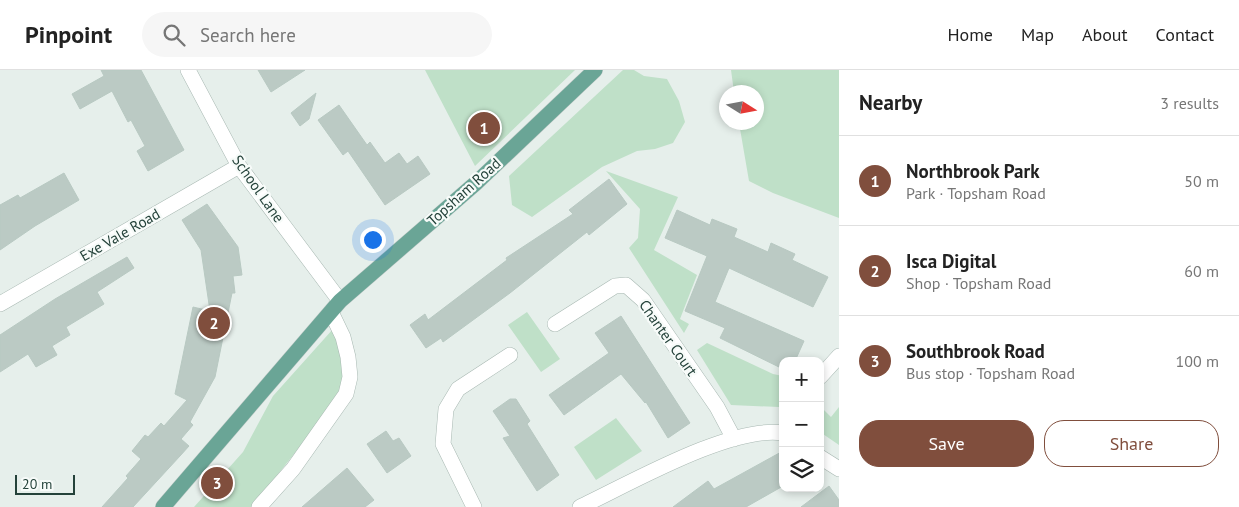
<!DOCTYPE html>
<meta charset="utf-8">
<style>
:root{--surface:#fff;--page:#f6f6f6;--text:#222;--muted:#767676;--line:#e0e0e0;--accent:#804e3d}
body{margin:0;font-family:"PT Sans",sans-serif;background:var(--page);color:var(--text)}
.controls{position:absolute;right:15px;bottom:15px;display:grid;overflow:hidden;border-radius:10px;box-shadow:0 2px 8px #0003}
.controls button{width:45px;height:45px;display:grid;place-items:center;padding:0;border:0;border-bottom:1px solid var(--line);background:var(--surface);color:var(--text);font:25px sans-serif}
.compass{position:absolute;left:719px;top:15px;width:45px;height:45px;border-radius:50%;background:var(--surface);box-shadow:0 2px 8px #0003;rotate:101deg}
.scale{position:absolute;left:15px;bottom:12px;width:60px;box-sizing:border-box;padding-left:5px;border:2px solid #24423a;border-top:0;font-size:14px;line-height:18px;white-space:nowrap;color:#24423a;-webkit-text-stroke:4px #f7fbf9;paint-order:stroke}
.you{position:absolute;left:372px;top:169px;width:18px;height:18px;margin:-12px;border:4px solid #fff;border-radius:50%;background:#1a73e8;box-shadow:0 0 0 8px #1a73e833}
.badge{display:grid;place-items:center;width:32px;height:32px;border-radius:50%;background:var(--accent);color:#fff;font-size:16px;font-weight:700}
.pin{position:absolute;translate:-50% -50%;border:2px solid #fff;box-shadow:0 1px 5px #0006}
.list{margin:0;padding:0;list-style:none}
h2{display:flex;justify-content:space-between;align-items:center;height:65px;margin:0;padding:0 20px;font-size:21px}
h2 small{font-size:16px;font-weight:400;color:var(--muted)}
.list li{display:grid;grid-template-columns:32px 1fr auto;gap:15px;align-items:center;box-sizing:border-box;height:90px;padding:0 20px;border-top:1px solid var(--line)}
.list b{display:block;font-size:19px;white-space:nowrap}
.list p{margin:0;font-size:16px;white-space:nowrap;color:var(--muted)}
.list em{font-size:16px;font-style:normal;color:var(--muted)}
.actions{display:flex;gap:10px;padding:15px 20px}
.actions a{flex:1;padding:11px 0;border:1px solid var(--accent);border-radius:20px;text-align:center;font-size:18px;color:var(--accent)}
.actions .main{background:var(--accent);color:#fff}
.icon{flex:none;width:28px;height:28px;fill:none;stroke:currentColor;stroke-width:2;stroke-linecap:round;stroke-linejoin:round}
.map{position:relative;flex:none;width:839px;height:437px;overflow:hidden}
header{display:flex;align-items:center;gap:30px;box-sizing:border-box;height:70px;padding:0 25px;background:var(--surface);border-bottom:1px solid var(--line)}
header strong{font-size:24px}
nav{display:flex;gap:28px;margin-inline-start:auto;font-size:18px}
.search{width:350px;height:45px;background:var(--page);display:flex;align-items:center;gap:12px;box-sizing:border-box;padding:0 18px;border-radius:28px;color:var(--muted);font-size:19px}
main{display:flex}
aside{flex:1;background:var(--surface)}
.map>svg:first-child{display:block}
.green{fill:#bfe0c8}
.building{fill:#bbcac4;stroke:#b8c9c2}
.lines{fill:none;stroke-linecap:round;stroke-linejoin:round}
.minor-casing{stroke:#a8b8b2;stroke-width:16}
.major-casing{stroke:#c2cac8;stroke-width:16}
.minor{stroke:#fff;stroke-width:15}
.major{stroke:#6aa596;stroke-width:15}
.labels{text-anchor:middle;stroke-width:4.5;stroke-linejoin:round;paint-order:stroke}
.street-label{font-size:15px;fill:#24423a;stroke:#f7fbf9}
</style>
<header>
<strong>Pinpoint</strong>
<div class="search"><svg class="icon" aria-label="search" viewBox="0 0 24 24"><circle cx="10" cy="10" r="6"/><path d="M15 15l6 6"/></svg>Search here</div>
<nav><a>Home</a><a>Map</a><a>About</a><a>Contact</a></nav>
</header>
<main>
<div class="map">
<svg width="839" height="437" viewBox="0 0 839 437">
<rect width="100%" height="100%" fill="#e6efeb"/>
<!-- green -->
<path class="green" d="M 425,0 L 575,0 L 475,96 Z
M 623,0 L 634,0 L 644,6 L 667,9 L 679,31 L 685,52 L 673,73 L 655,79 L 637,81 L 602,97 L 532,147 L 512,135 L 509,106 Z
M 731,0 L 839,0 L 839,148 L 773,123 L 749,111 L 739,53 L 756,52 L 756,22 L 734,22 Z
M 606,101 L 678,127 L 654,180 L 697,205 L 680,249 L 689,254 L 684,263 L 629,178 L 638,168 L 640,139 Z
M 527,242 L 560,289 L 541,302 L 508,255 Z
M 333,259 L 343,284 L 345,314 L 332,336 L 252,437 L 194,437 L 243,382 L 273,326 Z
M 707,273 L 773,304 L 783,306 L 783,331 L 779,337 L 731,335 L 697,280 Z
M 820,336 L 831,347 L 839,337 L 839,375 L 820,362 Z
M 616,348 L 642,381 L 596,410 L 574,377 Z"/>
<!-- building -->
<path class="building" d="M 101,0 L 141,0 L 184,80 L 148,101 L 137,81 L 145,76 L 131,50 L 128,52 L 112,21 L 80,39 L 72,24 L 104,6 Z
M 258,0 L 305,0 L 271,22 Z
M 316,23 L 309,49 L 300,56 L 291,43 Z
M 339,35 L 367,75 L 370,72 L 385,93 L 399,83 L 407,94 L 418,86 L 430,104 L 385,135 L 348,81 L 343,85 L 318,50 Z
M 64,103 L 79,130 L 35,156 L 0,180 L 0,135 L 18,125 L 20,128 Z
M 609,109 L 627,134 L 589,165 L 587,162 L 510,223 L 443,272 L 441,268 L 426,278 L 410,255 L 425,244 L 428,250 L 507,190 L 506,188 L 573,144 L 569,140 Z
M 207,134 L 238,177 L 242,205 L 233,206 L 235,223 L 232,223 L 215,307 L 190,352 L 193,355 L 181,369 L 189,376 L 180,386 L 133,437 L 102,437 L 128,408 L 126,406 L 141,389 L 132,381 L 145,365 L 148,367 L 161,353 L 164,356 L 187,330 L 175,324 L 193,237 L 210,241 L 201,180 L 182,150 Z
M 677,140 L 710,155 L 712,149 L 737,159 L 734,167 L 768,182 L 771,173 L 795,184 L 792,190 L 828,207 L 813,237 L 729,198 L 715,232 L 804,271 L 795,291 L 783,291 L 783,299 L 720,268 L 725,258 L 685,241 L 707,186 L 665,168 Z
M 127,187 L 134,198 L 97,222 L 104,234 L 66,257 L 70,265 L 52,276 L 57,285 L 36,297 L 28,284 L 0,302 L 0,265 L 55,229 Z
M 621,246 L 690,353 L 668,368 L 646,332 L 645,333 L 621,304 L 564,345 L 549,325 L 609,283 L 595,263 Z
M 510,329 L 516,329 L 530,351 L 527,354 L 559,405 L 537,421 L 503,368 L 510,366 L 493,341 Z
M 386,361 L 393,371 L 399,368 L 411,386 L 387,403 L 367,374 Z
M 783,381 L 783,416 L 746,437 L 673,437 L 708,411 L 714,419 Z
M 347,398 L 374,430 L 365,437 L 302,437 Z
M 829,416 L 839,430 L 839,437 L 801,437 Z"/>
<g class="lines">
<!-- minor casing -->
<g class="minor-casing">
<path id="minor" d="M 188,0 L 239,96 L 340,231
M 0,234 L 239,96
M 555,254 L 615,216 L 626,215 L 643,230 L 717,337 L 734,369
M 820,307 L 839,286
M 820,387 L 839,399
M 259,437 L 293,399 L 346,324 L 350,307 L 348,287 L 343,267 L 331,242
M 474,437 L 443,374 L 446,339 L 458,319 L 510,285
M 580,437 C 629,414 731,355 783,363"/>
</g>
<!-- major casing -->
<g class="major-casing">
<path id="major" d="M 163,437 L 340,231 L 476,113 L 595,0"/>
</g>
<!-- minor -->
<use href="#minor" class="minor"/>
<!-- major -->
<use href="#major" class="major"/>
</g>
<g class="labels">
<!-- street labels -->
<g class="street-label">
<text transform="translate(258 119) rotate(55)" y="5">School Lane</text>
<text transform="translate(464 122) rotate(-42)" y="5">Topsham Road</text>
<text transform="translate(120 165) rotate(-30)" y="5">Exe Vale Road</text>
<text transform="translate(668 268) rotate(55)" y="5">Chanter Court</text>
</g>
</g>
</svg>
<div class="controls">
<button>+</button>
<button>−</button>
<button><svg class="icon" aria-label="layers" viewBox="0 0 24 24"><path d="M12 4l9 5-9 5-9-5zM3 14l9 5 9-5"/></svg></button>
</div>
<svg class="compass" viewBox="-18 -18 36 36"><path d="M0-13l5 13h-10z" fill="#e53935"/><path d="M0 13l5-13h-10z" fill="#767676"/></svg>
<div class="scale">20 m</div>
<div class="you"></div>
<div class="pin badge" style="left:484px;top:58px">1</div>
<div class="pin badge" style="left:214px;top:253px">2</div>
<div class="pin badge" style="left:217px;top:413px">3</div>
</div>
<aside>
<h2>Nearby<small>3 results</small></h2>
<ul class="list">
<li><span class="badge">1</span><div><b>Northbrook Park</b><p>Park · Topsham Road</p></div><em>50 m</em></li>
<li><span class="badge">2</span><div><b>Isca Digital</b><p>Shop · Topsham Road</p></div><em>60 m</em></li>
<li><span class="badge">3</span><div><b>Southbrook Road</b><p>Bus stop · Topsham Road</p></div><em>100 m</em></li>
</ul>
<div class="actions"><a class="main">Save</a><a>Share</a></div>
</aside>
</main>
